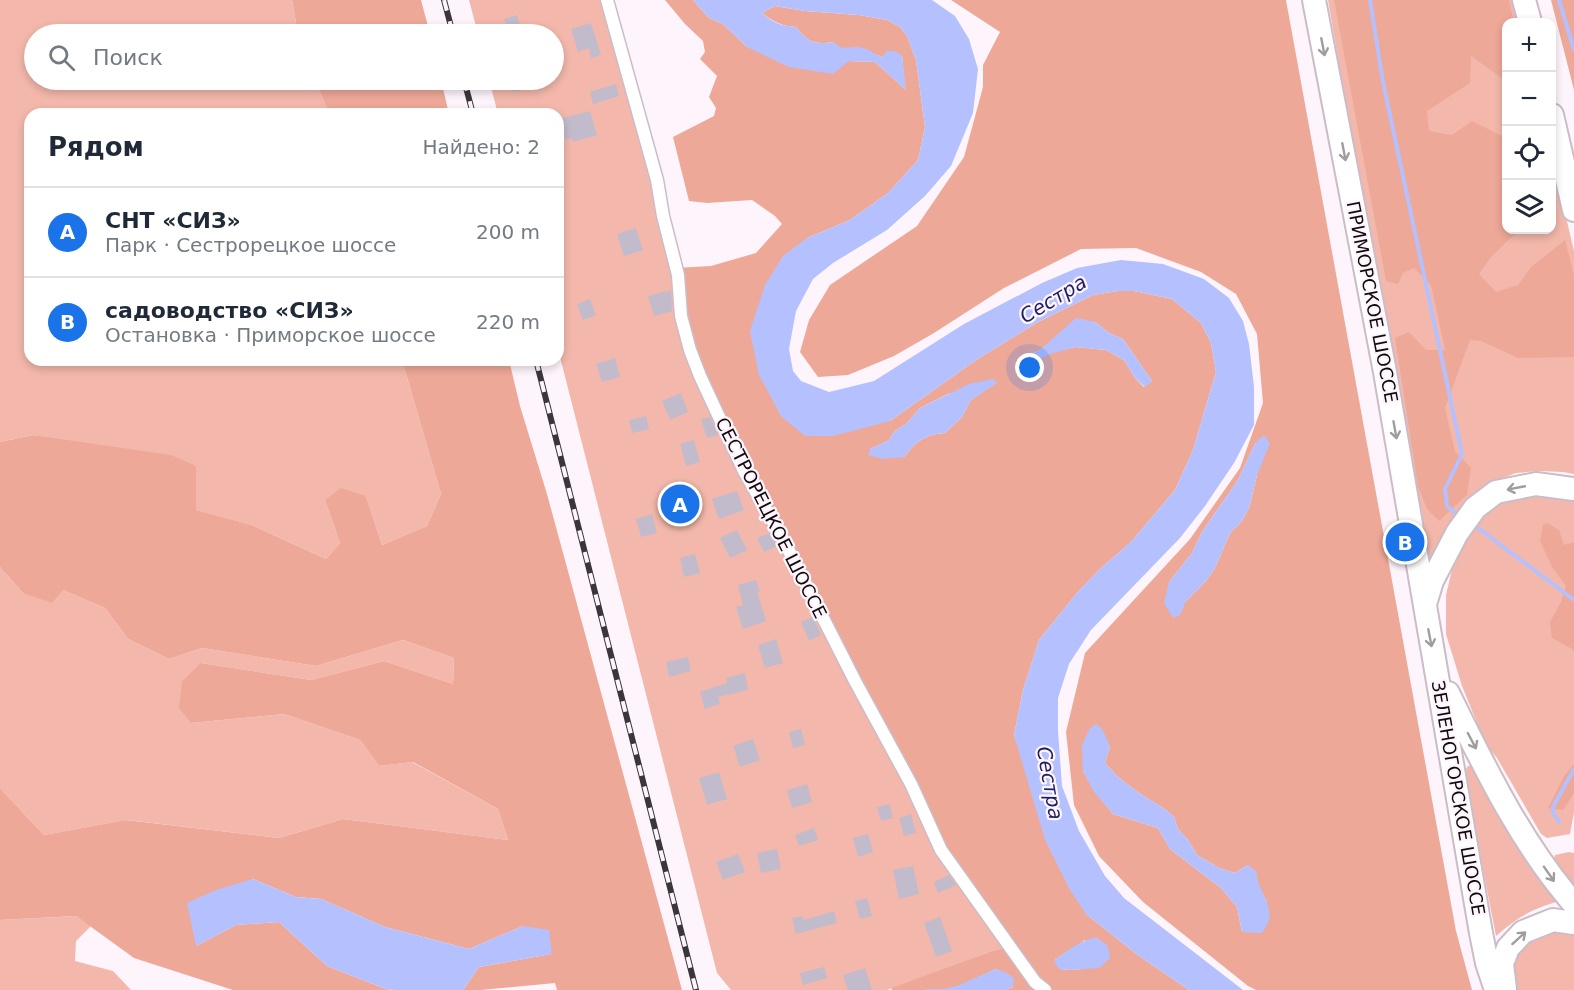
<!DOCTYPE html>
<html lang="ru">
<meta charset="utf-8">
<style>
:root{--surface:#fff;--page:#f6f6f7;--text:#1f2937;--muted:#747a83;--line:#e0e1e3;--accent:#1a73e8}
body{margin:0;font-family:"DejaVu Sans",sans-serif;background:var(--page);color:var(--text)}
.controls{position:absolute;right:18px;top:18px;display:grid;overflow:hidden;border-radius:12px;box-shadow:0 3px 9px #0003}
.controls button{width:54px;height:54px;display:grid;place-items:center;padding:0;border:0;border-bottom:2px solid var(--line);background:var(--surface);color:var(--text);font:30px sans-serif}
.you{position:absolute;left:1030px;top:368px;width:21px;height:21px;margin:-15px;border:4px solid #fff;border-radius:50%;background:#1a73e8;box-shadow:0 0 0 9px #1a73e833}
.badge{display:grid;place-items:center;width:39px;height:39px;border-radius:50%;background:var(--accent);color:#fff;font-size:20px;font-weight:700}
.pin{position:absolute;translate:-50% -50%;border:3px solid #fff;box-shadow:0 2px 6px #0006}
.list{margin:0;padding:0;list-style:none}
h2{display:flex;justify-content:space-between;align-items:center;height:78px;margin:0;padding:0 24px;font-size:26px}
h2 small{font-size:20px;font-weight:400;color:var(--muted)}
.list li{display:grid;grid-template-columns:39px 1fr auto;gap:18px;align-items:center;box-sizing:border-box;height:90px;padding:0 24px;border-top:2px solid var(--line)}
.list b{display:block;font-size:22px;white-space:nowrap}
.list p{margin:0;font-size:20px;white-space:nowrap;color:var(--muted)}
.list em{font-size:20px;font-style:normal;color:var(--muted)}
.icon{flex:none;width:33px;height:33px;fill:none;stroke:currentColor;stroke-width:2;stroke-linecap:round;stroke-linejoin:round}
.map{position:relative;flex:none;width:1574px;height:990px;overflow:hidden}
.search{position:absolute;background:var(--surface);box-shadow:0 3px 9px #0003;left:24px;top:24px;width:540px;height:66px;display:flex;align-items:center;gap:15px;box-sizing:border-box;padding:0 21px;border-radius:33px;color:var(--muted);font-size:22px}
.panel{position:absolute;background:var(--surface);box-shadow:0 3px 9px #0003;left:24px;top:108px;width:540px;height:258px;border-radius:18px}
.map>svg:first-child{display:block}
.green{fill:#f3b8ab}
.forest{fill:#eea898;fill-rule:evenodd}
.water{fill:#b4c1fe}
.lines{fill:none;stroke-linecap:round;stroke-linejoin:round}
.stream{stroke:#b4c1fe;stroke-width:4}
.building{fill:#c2bbcb}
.street-casing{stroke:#cbbcc8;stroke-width:15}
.highway-casing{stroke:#cbbcc8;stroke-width:26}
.street{stroke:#fff;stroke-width:12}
.highway{stroke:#fff;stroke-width:22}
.rail-casing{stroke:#3b363a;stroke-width:6}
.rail{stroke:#fef5fc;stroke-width:4;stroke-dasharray:11;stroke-linecap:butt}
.oneway{stroke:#9f9d9e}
.labels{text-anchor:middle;stroke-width:4.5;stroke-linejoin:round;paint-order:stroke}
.street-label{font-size:18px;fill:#0e0a0d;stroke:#fef5fc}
.water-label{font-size:20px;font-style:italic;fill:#1d1f63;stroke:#fef5fc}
</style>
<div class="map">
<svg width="1574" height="990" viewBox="0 0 1574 990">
<rect width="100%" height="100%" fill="#fef5fc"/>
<!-- green -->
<path class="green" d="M 0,0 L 292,0 L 298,34 L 34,34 L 34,80 L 315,80 L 329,114 L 30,114 L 30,360 L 402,360 L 441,494 L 427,526 L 382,545 L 366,496 L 325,500 L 340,543 L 326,559 L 252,525 L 195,510 L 196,466 L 33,435 L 0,442 Z
M 469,0 L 607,0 L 678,275 L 1010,946 L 989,952 L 887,990 L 731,990 L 717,973 L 558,349 L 558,114 L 498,114 L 489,80 L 554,80 L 554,34 L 478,34 Z
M 1328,0 L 1514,0 L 1519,22 L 1506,22 L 1506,230 L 1552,230 L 1552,158 L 1574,251 L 1574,474 L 1563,472 L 1539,471 L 1516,473 L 1495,481 L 1426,572 Z
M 1534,490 L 1574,495 L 1574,812 L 1570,834 L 1547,838 L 1541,834 L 1497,758 L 1486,745 L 1462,686 L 1446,634 L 1446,595 L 1455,557 L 1470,531 L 1488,509 L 1511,496 Z
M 0,567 L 23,593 L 63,590 L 105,608 L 128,639 L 169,659 L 202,648 L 316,666 L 403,640 L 454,658 L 453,684 L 384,661 L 311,680 L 201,663 L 191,723 L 284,714 L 360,740 L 379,766 L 412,762 L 498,809 L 508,840 L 343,819 L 279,838 L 127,820 L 44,835 L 0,788 Z
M 1468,766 L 1471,766 L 1475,771 L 1559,901 C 1530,910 1518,917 1496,936 L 1469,797 L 1466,769 Z
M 1569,852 L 1574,853 L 1574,887 L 1553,861 L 1555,855 Z
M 76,916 L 91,926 L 76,941 L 75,961 L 113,971 L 131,990 L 0,990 L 0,920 Z
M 1547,930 L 1574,933 L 1574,990 L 1514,990 C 1511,981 1512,975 1513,966 C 1517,942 1527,941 1547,930 Z"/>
<!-- forest -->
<path class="forest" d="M 292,0 L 421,0 L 430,34 L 298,34 Z
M 665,0 L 693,0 L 709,18 L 723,24 L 747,47 L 849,61 L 875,62 L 905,89 L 902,55 L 882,57 L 874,54 L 862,48 L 840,48 L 833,42 C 814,45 808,42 796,27 C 782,26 773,22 762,13 L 775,6 L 805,11 L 859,15 L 887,20 L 900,27 L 907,36 L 916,60 L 925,127 L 918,160 L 888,193 L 850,220 L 807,238 L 759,375 L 890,421 L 976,360 L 1038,322 L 1093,295 L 1118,291 L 1134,291 L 1172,299 L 1201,323 L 1211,343 L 1216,372 L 1193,450 L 1175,490 L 1131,542 L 1100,569 L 1076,594 L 1039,640 L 1023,690 L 1014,735 L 1086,914 L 1139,956 L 1189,990 L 1004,990 L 1013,987 L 996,969 L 957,987 L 945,989 L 928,989 L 926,990 L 892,990 L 891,988 L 989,952 L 1010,946 L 941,850 L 700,376 L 676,268 L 711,266 L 756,253 L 782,224 L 775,216 L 752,200 L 707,203 L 689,201 L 673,137 L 714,116 L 716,108 L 709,97 L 717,76 L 700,59 L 705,52 L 703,41 L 685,24 ZM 1095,322 L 1109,333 L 1123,339 L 1152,381 L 1144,387 L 1135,378 L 1124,360 L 1106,350 L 1076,347 L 1020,359 L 1040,350 L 1057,336 ZM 997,382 L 971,400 L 962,417 L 945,433 C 926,434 915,442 904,457 L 870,449 L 888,441 L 895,431 L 906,424 L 920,408 L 948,394 ZM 1085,940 L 1082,969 L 1070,970 L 1060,969 L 1055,960 C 1064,952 1075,948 1085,940 Z
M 951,0 L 1286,0 L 1456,931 L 1472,990 L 1256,990 L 1248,986 L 1143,902 L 1099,856 L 1074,805 L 1066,732 L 1085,653 L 1190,539 L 1240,468 L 1263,403 L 1257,334 L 1236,294 L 1201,272 L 1136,248 L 1081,249 L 1004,288 L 934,333 L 894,356 L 848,375 L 818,377 L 800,352 L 809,320 L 830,285 L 917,226 L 964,157 L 983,87 L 983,65 L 1000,32 ZM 1256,442 L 1257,475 L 1249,508 L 1242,521 L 1230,533 L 1215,568 L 1206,581 L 1186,601 L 1169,582 L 1192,553 L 1202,532 L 1238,480 ZM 1110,746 L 1105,763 L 1118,777 L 1139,793 L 1166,810 L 1174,817 L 1178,829 L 1188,840 L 1197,855 L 1219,868 L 1235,873 L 1248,865 L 1267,902 L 1242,932 L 1237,907 L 1221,888 L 1170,849 L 1158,828 L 1113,814 L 1095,792 L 1083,771 Z
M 1334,0 L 1509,0 L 1514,22 L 1506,22 L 1506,84 L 1503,79 L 1471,56 L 1470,83 L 1427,111 L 1429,131 L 1452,135 L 1472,121 L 1506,138 L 1506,230 L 1519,230 L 1491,257 L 1479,274 L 1496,292 L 1518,285 L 1531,267 L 1565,240 L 1574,275 L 1574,357 L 1518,358 L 1481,341 L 1470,340 L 1445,408 L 1455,451 L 1471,468 L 1467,495 L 1439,521 L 1427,509 L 1418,486 L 1395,338 L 1409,332 L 1426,350 L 1445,350 L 1431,285 L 1414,268 L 1403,273 L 1398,284 L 1386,281 Z
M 1551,0 L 1574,0 L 1574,90 Z
M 315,80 L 441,80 L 449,114 L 329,114 Z
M 402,360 L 509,360 L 520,406 L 547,494 L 682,990 L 557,990 L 555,983 L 481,990 L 463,990 L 479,967 L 551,954 L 523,926 L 469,949 L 385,927 L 321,899 L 296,897 L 253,879 L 196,946 L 236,925 L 279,922 L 327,966 L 386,989 L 395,990 L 233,990 L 134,958 L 76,916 L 0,920 L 0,788 L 44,835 L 126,820 L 279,838 L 343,819 L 508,840 L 498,809 L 413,762 L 379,766 L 360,740 L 284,714 L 191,723 L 179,708 L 182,681 L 201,663 L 311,680 L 384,661 L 453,684 L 454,658 L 403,640 L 316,666 L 202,648 L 169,659 L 128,639 L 105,608 L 63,590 L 52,603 L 23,593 L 0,567 L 0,442 L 33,435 L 171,455 L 196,466 L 196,510 L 252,525 L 326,559 L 340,543 L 325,500 L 341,488 L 366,496 L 382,545 L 427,526 L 441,494 Z
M 1547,523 L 1559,530 L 1564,545 L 1574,542 L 1574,652 L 1572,649 L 1552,638 L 1550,622 L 1561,602 L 1566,586 L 1552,567 L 1540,541 L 1543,525 Z
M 1574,764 L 1574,793 L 1563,810 L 1548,808 L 1564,776 Z"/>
<!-- water -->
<path class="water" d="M 693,0 L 932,0 L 955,16 L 969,39 L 978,69 L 973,113 L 951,166 L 925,196 L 887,230 L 833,263 L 813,279 L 796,311 L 789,349 L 793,371 L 801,381 L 829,392 L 874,381 L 964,324 L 1042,283 L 1077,268 L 1121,260 L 1163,264 L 1204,279 L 1229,298 L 1243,321 L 1249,344 L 1254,387 L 1254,425 L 1234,463 L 1205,506 L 1180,538 L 1091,630 L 1069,664 L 1058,698 L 1058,731 L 1062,786 L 1079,831 L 1105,876 L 1124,898 L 1243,990 L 1189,990 L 1139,956 L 1086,914 L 1070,890 L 1045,840 L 1014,735 L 1023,690 L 1039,640 L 1076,594 L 1100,569 L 1131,542 L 1175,490 L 1193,450 L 1216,372 L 1211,343 L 1201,323 L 1172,299 L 1134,291 L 1118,291 L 1093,295 L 1038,322 L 976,360 L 890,421 L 833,436 L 805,436 L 781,416 L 759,375 L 750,331 L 765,285 L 783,256 L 807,238 L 850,220 L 888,193 L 918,160 L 925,127 L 916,60 L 907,36 L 900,27 L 887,20 L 859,15 L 805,11 L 775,6 L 762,13 C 773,23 782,26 796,27 C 808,42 814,45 833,42 C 846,53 849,44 863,48 C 869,49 875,55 882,57 L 887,51 L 894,51 L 902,55 L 906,90 L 875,62 L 849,61 L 833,74 L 789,67 L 747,47 L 723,24 L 709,18 Z
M 1076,318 L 1095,322 L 1109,333 L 1123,339 L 1152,381 L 1145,387 L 1135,378 L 1124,360 L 1106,350 L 1076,347 L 1053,353 L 1023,365 L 1019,360 L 1040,350 Z
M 993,379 L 997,383 L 971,400 L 962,417 L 945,433 C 926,434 915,442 904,457 L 883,459 L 868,455 L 870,449 L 888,441 L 895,431 L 906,424 L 920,408 L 969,384 Z
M 1264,435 L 1270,443 L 1257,475 L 1249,508 L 1242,521 L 1230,533 L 1215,568 L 1206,581 L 1186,601 L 1180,615 L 1173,618 L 1164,603 L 1169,582 L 1192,553 L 1202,532 L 1238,480 L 1256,442 Z
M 1097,724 L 1102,729 L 1110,746 L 1105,763 L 1118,777 L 1139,793 L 1166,810 L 1174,817 L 1178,829 L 1188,840 L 1197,855 L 1219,868 L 1235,873 L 1248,865 L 1257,872 C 1256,888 1273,903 1269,920 C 1268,924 1264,929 1262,933 L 1242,932 L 1237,907 L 1221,888 L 1170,849 L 1158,828 L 1113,814 L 1094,792 L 1083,771 L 1082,745 L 1090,728 Z
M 253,879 L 296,897 L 321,899 L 385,927 L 469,949 L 523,926 L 549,930 L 552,954 L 479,967 L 463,990 L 395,990 L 386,989 L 327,966 L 279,922 L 236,925 L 196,946 L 187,903 L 216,890 Z
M 1096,937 L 1108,946 L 1110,958 L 1099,968 L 1070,970 L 1059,969 L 1054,961 C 1066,950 1081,941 1096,937 Z
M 996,969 L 1005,972 L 1014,978 L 1013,987 L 1004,990 L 926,990 L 927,989 L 945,989 L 957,986 Z"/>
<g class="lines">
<!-- stream -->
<path class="stream" d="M 1370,0 L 1383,82 L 1462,454 L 1445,489 L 1447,506 L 1458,515
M 1559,0 L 1574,50
M 1478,528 L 1574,600
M 1559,822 L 1553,812 L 1553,807 L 1574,769"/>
</g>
<!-- building -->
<path class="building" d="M 517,15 L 522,31 L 510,34 L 504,19 Z
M 591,23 L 601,55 L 591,58 L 589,48 L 578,52 L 571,29 Z
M 510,80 L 528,80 L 530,88 L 513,92 Z
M 616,84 L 619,96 L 593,104 L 590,92 Z
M 590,111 L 597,135 L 573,142 L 572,138 L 565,140 L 559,119 Z
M 636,228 L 643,250 L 624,256 L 617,234 Z
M 671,290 L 672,311 L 654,316 L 648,296 Z
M 590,299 L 596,315 L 583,320 L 577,304 Z
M 615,358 L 620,377 L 602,382 L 596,364 Z
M 681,393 L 688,412 L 670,420 L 662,401 Z
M 646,416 L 649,429 L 632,433 L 629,420 Z
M 710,417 L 718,435 L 707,438 L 701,419 Z
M 694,440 L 700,462 L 686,466 L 680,444 Z
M 689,491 L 696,510 L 682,516 L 674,497 Z
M 737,491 L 744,510 L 719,519 L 712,499 Z
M 652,514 L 657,533 L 641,537 L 636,519 Z
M 737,530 L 747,550 L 730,558 L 720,538 Z
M 770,533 L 777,546 L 764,552 L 757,538 Z
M 695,554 L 700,573 L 684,577 L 680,558 Z
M 756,580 L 760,592 L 757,592 L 766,621 L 743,629 L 736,607 L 743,605 L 738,585 Z
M 813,617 L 821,635 L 809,641 L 801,622 Z
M 776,639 L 783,663 L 765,668 L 758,645 Z
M 688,657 L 691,671 L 669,677 L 666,662 Z
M 745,673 L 748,690 L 718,697 L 720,704 L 705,709 L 700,692 L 727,683 L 726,678 Z
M 801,729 L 805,745 L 793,748 L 789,732 Z
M 753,739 L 760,760 L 740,767 L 733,746 Z
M 719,772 L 727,799 L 707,805 L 699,778 Z
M 807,784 L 812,802 L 792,808 L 787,790 Z
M 890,804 L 893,818 L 881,821 L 877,807 Z
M 911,814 L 916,833 L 904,836 L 899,818 Z
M 814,828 L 818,840 L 799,846 L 795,835 Z
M 868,834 L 873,852 L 858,857 L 853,838 Z
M 777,849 L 781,869 L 761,873 L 757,853 Z
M 738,854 L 745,872 L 723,880 L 716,862 Z
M 913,866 L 919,894 L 899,899 L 893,870 Z
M 949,875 L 956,885 L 938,893 L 934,882 Z
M 867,898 L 872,916 L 860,919 L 855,901 Z
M 834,911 L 837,923 L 796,934 L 792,918 L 802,916 L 804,920 Z
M 940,917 L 952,951 L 936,957 L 924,923 Z
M 824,967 L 827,978 L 803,985 L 800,973 Z
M 865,968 L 872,990 L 848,990 L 843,975 Z"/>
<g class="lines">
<!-- street casing -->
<g class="street-casing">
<path id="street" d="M 607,0 L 657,180 L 663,216 L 678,275 L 681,316 L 690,350 L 700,376 L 744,471 L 785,543 L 855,681 L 911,784 L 941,850 L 1035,982 L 1045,990"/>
</g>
<!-- highway casing -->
<g class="highway-casing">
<path id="highway" d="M 1314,0 L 1385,372 L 1481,933 L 1487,963 L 1496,990
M 1524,0 L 1530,22
M 1552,115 L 1574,210
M 1425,604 L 1432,581 L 1457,533 L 1475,508 L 1496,492 L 1536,484 L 1574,489
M 1448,693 C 1484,766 1520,842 1574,904
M 1505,989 L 1502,964 L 1508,948 L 1523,932 L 1553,920 L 1574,923"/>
</g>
<!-- street -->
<use href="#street" class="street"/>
<!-- highway -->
<use href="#highway" class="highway"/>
<!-- rail casing -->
<g class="rail-casing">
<path id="rail" d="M 444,0 L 453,34
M 464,80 L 473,114
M 536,360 L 696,990"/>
</g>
<!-- rail -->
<use href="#rail" class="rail"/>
</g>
<!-- one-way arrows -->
<defs><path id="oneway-shaft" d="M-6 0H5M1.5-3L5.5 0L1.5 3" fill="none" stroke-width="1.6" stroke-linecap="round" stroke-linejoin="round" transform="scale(1.5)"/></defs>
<g class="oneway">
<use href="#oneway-shaft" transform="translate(1323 47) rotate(79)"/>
<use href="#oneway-shaft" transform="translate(1344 152) rotate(79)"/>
<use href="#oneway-shaft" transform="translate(1395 430) rotate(80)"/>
<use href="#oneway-shaft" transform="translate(1516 488) rotate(169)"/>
<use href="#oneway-shaft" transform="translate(1430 638) rotate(79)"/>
<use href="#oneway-shaft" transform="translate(1472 741) rotate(62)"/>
<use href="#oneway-shaft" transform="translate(1549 874) rotate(55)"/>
<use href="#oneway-shaft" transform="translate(1519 938) rotate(-42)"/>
</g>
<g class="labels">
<!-- street labels -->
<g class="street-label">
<text transform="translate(1372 302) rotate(79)" y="6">ПРИМОРСКОЕ ШОССЕ</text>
<text transform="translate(771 518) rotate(63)" y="6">СЕСТРОРЕЦКОЕ ШОССЕ</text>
<text transform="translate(1458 798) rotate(80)" y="6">ЗЕЛЕНОГОРСКОЕ ШОССЕ</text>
</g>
<!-- water labels -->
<g class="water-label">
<text transform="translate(1053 299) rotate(-31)" y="7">Сестра</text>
<text transform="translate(1050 783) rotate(80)" y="7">Сестра</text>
</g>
</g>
</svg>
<div class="controls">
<button>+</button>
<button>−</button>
<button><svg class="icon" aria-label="locate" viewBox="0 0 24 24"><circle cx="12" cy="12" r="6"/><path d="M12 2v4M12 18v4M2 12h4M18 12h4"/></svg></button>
<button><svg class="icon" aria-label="layers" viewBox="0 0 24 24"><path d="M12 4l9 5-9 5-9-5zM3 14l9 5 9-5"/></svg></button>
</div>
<div class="you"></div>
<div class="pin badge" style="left:680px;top:504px">A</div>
<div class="pin badge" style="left:1405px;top:542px">B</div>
<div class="search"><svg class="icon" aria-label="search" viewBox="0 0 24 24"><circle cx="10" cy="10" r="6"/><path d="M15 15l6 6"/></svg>Поиск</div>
<section class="panel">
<h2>Рядом<small>Найдено: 2</small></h2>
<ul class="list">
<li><span class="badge">A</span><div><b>СНТ «СИЗ»</b><p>Парк · Сестрорецкое шоссе</p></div><em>200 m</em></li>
<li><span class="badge">B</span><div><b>садоводство «СИЗ»</b><p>Остановка · Приморское шоссе</p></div><em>220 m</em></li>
</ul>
</section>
</div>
